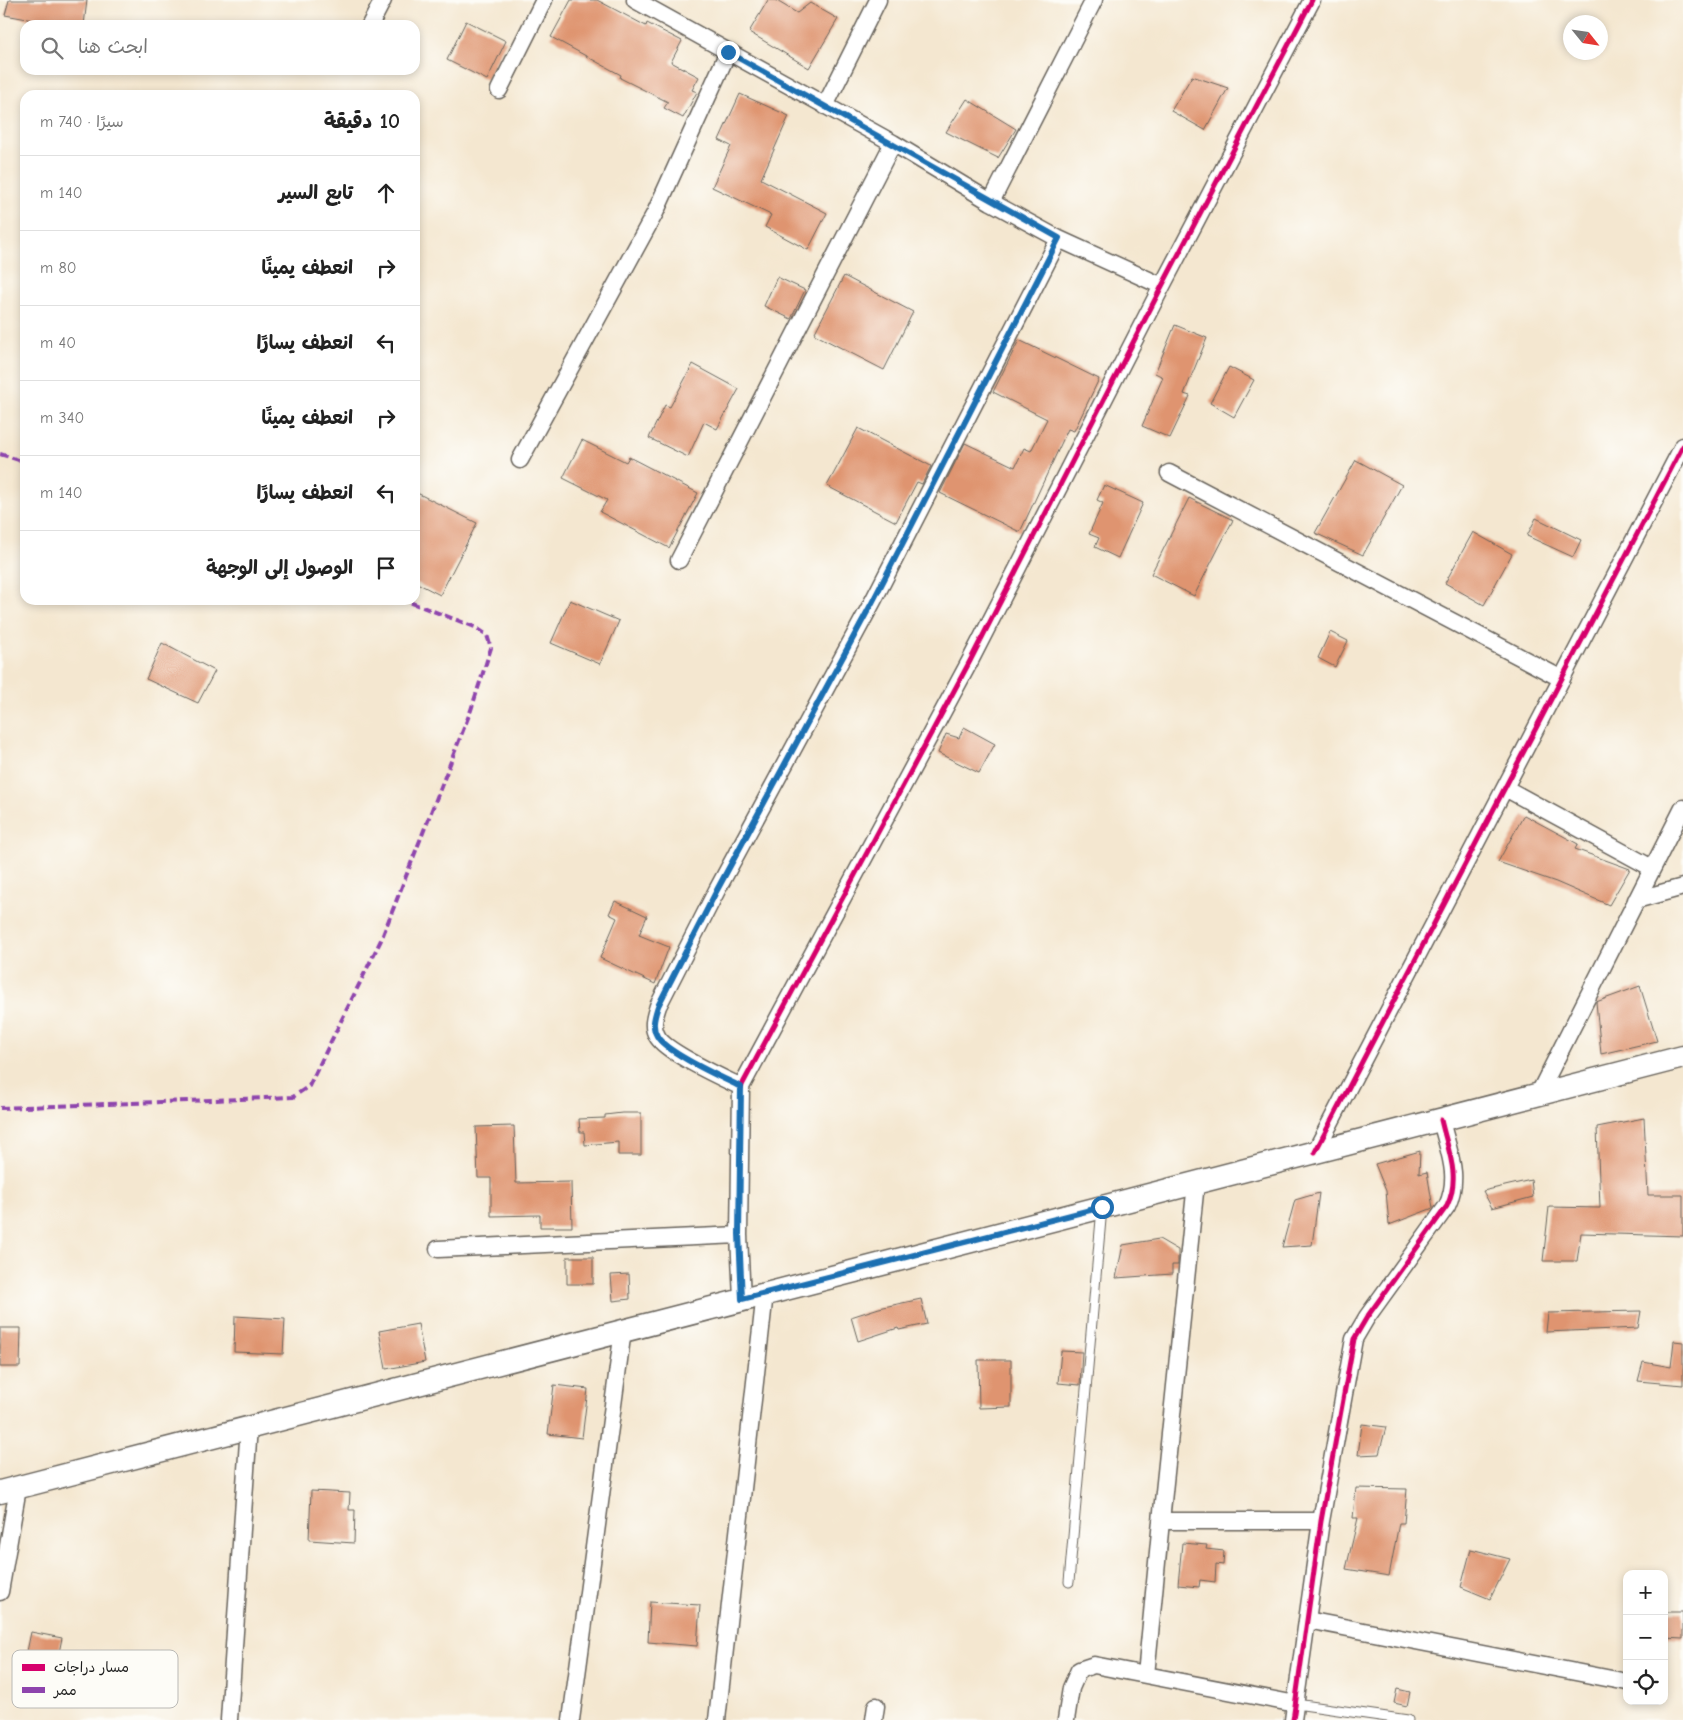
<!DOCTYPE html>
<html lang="ar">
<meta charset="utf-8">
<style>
:root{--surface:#fff;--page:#f6f6f6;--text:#222;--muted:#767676;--line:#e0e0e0}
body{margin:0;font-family:"Comic Neue","Playpen Sans Arabic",sans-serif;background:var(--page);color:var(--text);direction:rtl}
.controls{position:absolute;right:15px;bottom:15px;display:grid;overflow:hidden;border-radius:10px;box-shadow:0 2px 8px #0003}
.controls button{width:45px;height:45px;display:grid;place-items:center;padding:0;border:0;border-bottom:1px solid var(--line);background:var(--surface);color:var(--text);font:25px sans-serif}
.compass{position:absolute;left:1563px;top:15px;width:45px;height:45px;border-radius:50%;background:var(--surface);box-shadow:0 2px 8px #0003;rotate:120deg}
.stop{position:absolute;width:15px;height:15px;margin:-11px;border:4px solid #1f6fb2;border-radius:50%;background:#fff}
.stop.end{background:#1f6fb2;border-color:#fff;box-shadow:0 1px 5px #0008}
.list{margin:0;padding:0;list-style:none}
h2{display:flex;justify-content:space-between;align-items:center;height:65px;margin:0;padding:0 20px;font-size:21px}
h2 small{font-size:16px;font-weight:400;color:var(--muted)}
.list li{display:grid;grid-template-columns:32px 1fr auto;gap:15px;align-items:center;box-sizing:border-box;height:75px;padding:0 20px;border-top:1px solid var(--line)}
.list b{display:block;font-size:19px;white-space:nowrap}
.list em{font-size:16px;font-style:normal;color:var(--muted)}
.icon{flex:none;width:28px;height:28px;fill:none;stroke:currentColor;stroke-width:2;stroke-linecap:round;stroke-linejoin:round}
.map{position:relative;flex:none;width:1683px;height:1720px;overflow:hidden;direction:ltr}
.search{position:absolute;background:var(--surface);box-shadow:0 2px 8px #0003;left:20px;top:20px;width:400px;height:55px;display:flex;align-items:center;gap:12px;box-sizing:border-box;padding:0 18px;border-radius:15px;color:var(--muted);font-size:19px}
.panel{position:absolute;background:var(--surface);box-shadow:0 2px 8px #0003;left:20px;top:90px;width:400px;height:515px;border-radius:15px;direction:rtl}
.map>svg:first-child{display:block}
.building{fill:#df9470}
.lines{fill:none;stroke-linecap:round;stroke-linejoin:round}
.service-casing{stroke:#68635b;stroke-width:11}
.minor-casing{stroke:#68635b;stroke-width:19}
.secondary-casing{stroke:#68635b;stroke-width:25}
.service{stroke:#fff;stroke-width:9}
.minor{stroke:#fff;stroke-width:16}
.secondary{stroke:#fff;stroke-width:22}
.quiet{stroke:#8e44ad;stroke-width:4;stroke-dasharray:8 4;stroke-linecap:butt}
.cycleway-casing{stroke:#fdfcf7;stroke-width:8}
.cycleway{stroke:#d6006c;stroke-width:5}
.route{stroke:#1f6fb2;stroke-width:6}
.key{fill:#fdfcf7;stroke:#bab9b5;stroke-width:1}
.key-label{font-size:14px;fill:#1c1c1c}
</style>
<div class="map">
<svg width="1683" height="1720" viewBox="0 0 1683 1720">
<rect width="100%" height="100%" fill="#fdfcf7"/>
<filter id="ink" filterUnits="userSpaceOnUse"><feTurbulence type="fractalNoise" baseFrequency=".02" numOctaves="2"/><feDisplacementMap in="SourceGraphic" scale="10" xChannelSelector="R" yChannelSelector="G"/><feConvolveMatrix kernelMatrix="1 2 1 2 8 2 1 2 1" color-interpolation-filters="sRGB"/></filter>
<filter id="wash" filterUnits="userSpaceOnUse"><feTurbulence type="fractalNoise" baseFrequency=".0096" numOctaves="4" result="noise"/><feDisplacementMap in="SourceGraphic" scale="20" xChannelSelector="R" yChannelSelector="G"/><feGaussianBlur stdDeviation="1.12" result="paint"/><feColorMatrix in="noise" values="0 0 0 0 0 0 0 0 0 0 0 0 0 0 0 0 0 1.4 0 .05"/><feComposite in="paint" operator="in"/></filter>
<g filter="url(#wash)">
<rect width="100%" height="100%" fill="#f4e7d0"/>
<g id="blocks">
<!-- building -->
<path class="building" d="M 9,0 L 87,0 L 84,25 L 61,25 L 5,15 Z
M 571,0 L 597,0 L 646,26 L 647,23 L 682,41 L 671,62 L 699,77 L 692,90 L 697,92 L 683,118 L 664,108 L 668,102 L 620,78 L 621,75 L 551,37 Z
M 768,0 L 775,0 L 797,13 L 810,3 L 838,19 L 809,68 L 749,32 Z
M 466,21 L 506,41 L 487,80 L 447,60 Z
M 1192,76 L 1228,88 L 1205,130 L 1171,111 Z
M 740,94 L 789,116 L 761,179 L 827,213 L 808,250 L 765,227 L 771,215 L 712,187 L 731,146 L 719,140 Z
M 967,99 L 1016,129 L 998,158 L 946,132 Z
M 844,276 L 913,312 L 884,370 L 814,334 Z
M 777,277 L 805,290 L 791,319 L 764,306 Z
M 1175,325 L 1207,338 L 1184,394 L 1190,396 L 1170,438 L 1142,426 L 1163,377 L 1155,373 Z
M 1019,340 L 1099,379 L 1074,431 L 1068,429 L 1020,532 L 940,493 L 965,443 L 1015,467 L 1024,448 L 1031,451 L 1047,419 L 993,392 Z
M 693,364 L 739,389 L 717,429 L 704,422 L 688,457 L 649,438 L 665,405 L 670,407 Z
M 1229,367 L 1254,380 L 1234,417 L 1210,403 Z
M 858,428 L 931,466 L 922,484 L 917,482 L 896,522 L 827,486 Z
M 582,440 L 626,462 L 629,457 L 698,493 L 669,548 L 600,512 L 607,500 L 563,478 Z
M 1356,460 L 1402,485 L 1363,555 L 1315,533 Z
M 1104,485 L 1143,503 L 1118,558 L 1095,547 L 1099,538 L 1089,534 L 1103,503 L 1097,500 Z
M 415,492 L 477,523 L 440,595 L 415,582 Z
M 1189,498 L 1233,520 L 1194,596 L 1151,574 Z
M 1536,518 L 1581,540 L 1573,557 L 1527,536 Z
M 1473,532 L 1512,554 L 1484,605 L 1445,583 Z
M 570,600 L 619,621 L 600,664 L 551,643 Z
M 1330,632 L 1348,641 L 1335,667 L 1318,658 Z
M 162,643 L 215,671 L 198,703 L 146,679 Z
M 964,727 L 995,744 L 979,773 L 938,753 L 946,734 L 959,738 Z
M 1524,815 L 1578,844 L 1575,849 L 1630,869 L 1609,905 L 1556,882 L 1498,862 Z
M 615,901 L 647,916 L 639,935 L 669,947 L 655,984 L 600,958 L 617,918 L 609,914 Z
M 1640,986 L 1657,1041 L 1601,1054 L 1596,1002 Z
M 622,1113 L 641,1113 L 641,1155 L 618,1155 L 618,1142 L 585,1145 L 584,1132 L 580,1132 L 579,1119 L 605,1118 L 605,1115 Z
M 1644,1118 L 1648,1195 L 1683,1195 L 1683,1236 L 1581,1233 L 1577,1261 L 1543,1261 L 1549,1207 L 1600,1208 L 1597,1127 Z
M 514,1126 L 516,1183 L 571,1182 L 572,1227 L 540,1227 L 540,1215 L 491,1216 L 491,1178 L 478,1178 L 476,1127 Z
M 1420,1151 L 1419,1174 L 1427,1172 L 1433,1208 L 1389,1225 L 1386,1191 L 1375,1164 Z
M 1531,1180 L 1533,1197 L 1492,1208 L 1483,1191 Z
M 1319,1193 L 1312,1245 L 1282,1247 L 1295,1200 Z
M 1159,1239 L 1178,1250 L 1178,1265 L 1172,1265 L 1172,1274 L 1116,1278 L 1123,1245 Z
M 567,1257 L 593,1257 L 593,1284 L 567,1284 Z
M 629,1274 L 630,1299 L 613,1301 L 611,1275 Z
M 921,1299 L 927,1324 L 899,1330 L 898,1328 L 858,1341 L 851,1317 L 879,1308 Z
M 1641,1311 L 1638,1328 L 1546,1332 L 1548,1313 Z
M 235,1316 L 285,1319 L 283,1354 L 234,1352 Z
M 418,1324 L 425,1362 L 386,1369 L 379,1331 Z
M 0,1328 L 21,1328 L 20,1367 L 0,1367 Z
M 1674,1341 L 1683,1342 L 1683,1385 L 1638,1381 L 1643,1362 L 1671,1367 Z
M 1061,1351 L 1082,1352 L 1080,1385 L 1058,1383 Z
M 978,1360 L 1011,1360 L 1011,1407 L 979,1408 Z
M 554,1385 L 588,1389 L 582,1438 L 548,1434 Z
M 1362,1424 L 1386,1427 L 1379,1454 L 1358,1455 Z
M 1356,1488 L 1407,1489 L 1404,1523 L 1399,1523 L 1389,1576 L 1346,1569 L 1358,1518 L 1353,1518 Z
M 311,1491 L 350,1493 L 349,1510 L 355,1510 L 354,1543 L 309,1540 Z
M 1182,1543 L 1207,1545 L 1206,1549 L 1224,1551 L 1223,1565 L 1216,1564 L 1215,1582 L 1200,1580 L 1199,1587 L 1178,1585 Z
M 1471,1549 L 1510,1559 L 1490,1599 L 1461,1587 Z
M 650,1602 L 700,1605 L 697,1646 L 648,1642 Z
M 1664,1612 L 1683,1612 L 1683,1639 L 1664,1638 Z
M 31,1632 L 62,1638 L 52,1687 L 21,1681 Z
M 1397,1689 L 1410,1692 L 1407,1706 L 1394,1703 Z"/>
</g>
</g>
<g filter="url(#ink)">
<use href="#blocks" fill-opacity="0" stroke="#68635b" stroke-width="1"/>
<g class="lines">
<!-- service casing -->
<g class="service-casing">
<path id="service" d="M 1069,1582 L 1102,1208
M 1296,1704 L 1408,1720"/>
</g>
<!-- minor casing -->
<g class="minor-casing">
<path id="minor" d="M 635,0 L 893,143 L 991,202 L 1059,239 L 1162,286
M 370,25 L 383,0
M 499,90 L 544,0
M 825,106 L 878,0
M 991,202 L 1094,0
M 520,460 L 655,213 L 728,52
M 1169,473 L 1562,679
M 679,560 L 893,143
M 1505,788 L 1652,868
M 1636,900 L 1683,887
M 741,1087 L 970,661 L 1162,286 L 1312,0
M 1538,1095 L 1683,808
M 1315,1152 L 1683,446
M 438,1249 L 739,1235
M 742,1299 L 739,1235 L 741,1087 C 723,1078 665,1052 657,1036 C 651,1026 655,1016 658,1006 L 717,890 L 873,601 L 1059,239
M 1161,1521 L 1196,1183
M 0,1592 L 18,1488
M 1307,1620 L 1627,1682
M 1146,1675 L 1161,1521 L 1321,1521
M 229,1720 L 249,1426
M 571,1720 L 623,1330
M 717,1720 L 765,1293
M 874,1720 L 876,1706
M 1066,1720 L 1071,1688 L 1079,1670 L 1094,1665 L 1296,1704
M 1293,1720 L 1321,1521 L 1354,1339 L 1367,1317 L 1447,1206 C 1461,1176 1448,1151 1441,1120"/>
</g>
<!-- secondary casing -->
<g class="secondary-casing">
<path id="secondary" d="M 0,1492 L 1683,1057"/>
</g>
<!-- service -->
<use href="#service" class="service"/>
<!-- minor -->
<use href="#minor" class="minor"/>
<!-- secondary -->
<use href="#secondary" class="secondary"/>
<!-- quiet -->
<path class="quiet" d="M 0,454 L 25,462
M 0,1108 L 293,1097 L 309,1086 L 381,940 L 471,710 L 491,648 L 487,635 L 475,627 L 404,600"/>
<!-- cycleway casing -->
<g class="cycleway-casing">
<path id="cycleway" d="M 741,1087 L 970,661 L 1162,286 L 1312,0
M 1315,1152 L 1683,446
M 1293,1720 L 1321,1521 L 1354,1339 L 1367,1317 L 1447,1206 C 1461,1176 1448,1151 1441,1120"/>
</g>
<!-- cycleway -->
<use href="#cycleway" class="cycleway"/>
</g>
</g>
<g class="lines" filter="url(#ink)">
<!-- route -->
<path class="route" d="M 728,52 L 1059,238 L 873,601 L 717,890 L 658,1006 C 655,1016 651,1026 657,1036 C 665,1052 723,1078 741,1087 L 739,1234 L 742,1299 L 1102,1207"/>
</g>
<!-- legend -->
<rect x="12" y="1650" width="166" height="58" rx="8" class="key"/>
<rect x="22" y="1664" width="23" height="7" fill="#d6006c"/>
<rect x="22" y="1687" width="23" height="6" fill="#8e44ad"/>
<g class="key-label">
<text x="54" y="1672">مسار دراجات</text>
<text x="54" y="1695">ممر</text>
</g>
</svg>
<div class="controls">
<button>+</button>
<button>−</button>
<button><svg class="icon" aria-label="locate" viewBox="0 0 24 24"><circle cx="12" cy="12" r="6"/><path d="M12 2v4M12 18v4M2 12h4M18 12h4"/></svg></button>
</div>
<svg class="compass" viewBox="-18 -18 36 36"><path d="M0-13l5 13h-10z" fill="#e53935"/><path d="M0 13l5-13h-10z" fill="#767676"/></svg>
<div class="stop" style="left:1102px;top:1207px"></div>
<div class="stop end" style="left:728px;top:52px"></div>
<div class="search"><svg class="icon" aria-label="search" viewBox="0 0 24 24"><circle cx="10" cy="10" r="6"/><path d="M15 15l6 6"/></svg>ابحث هنا</div>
<section class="panel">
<h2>10 دقيقة<small>سيرًا · 740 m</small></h2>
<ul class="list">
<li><svg class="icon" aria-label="ahead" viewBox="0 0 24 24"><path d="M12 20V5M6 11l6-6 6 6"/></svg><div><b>تابع السير</b></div><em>140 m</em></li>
<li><svg class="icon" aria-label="right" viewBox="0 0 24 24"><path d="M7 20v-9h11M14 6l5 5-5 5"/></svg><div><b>انعطف يمينًا</b></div><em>80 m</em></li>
<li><svg class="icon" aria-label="left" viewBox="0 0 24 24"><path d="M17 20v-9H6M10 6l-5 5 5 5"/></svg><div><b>انعطف يسارًا</b></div><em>40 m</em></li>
<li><svg class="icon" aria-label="right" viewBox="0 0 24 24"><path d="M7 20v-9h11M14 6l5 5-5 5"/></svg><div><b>انعطف يمينًا</b></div><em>340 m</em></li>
<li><svg class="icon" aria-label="left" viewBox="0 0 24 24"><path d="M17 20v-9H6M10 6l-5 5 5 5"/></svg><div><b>انعطف يسارًا</b></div><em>140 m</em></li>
<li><svg class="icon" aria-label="arrive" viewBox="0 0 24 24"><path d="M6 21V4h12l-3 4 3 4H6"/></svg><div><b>الوصول إلى الوجهة</b></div></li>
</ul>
</section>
</div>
